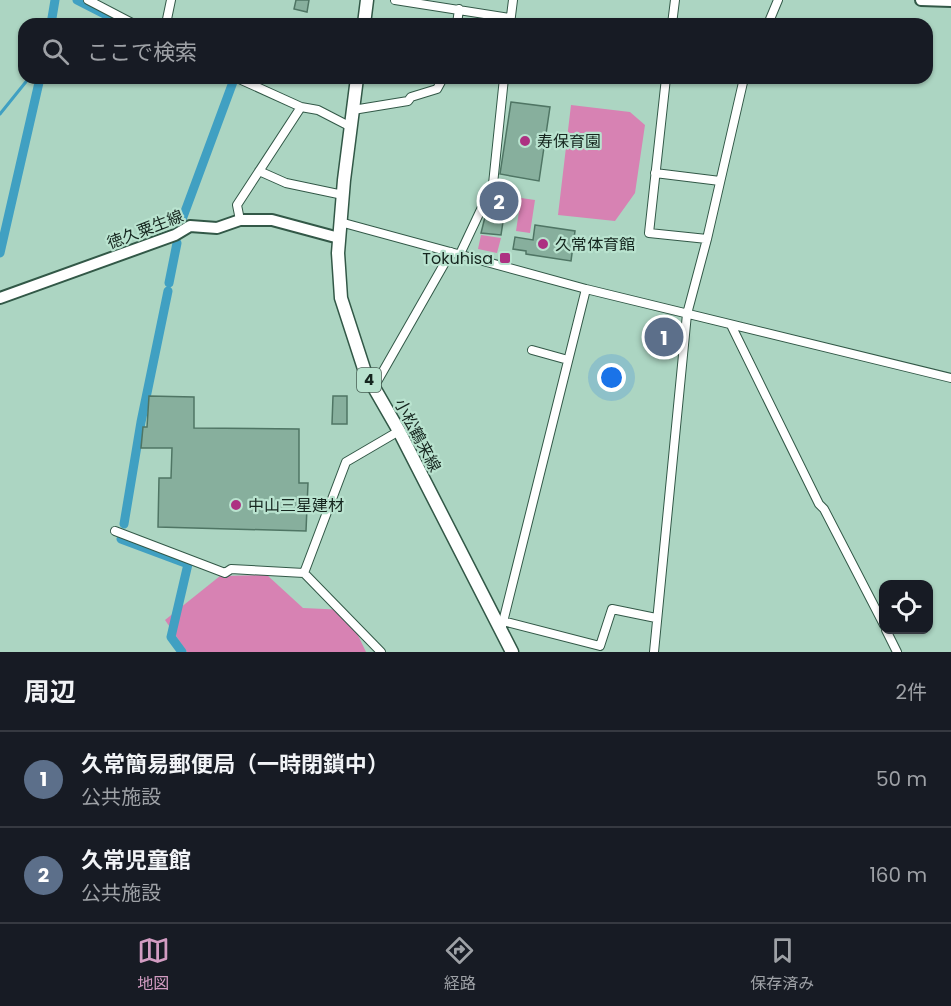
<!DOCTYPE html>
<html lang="ja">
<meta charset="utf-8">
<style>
:root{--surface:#171b24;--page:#242831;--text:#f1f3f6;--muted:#9ea1a6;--line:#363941;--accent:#d29cc2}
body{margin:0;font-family:Poppins,"Noto Sans JP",sans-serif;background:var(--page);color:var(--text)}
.controls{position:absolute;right:18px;bottom:18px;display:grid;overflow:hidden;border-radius:12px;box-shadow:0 2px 4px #0004}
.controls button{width:54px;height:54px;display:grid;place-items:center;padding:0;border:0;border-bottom:2px solid var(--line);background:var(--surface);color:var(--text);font:30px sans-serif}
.you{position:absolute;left:612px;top:378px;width:21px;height:21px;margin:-15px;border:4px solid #fff;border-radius:50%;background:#1a73e8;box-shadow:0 0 0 9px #1a73e833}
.badge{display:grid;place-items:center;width:39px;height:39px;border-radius:50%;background:var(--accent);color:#fff;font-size:20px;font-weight:700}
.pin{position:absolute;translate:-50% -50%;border:3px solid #fff;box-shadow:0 2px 6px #0006}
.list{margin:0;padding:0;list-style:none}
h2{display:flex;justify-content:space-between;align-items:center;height:78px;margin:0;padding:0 24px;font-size:26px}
h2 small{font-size:20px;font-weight:400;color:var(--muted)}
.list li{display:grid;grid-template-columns:39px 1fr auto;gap:18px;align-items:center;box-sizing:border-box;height:96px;padding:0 24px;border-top:2px solid var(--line)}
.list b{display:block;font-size:22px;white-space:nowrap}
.list p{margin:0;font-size:20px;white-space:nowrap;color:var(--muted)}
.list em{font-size:20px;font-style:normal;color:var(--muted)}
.icon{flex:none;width:33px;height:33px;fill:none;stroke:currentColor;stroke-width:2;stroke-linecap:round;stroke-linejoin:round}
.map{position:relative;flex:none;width:951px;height:652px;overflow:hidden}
.search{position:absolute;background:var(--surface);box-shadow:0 2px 4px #0004;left:18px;right:18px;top:18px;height:66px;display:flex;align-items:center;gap:15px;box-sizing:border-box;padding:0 21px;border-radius:18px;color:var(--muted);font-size:22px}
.sheet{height:270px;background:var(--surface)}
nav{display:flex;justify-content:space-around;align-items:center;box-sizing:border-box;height:84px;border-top:2px solid var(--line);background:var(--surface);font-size:16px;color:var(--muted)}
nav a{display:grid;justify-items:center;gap:3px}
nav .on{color:var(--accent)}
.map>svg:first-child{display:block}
.green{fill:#d782b3}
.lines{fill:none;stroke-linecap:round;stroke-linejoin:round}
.stream{stroke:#40a0c2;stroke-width:3}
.canal{stroke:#40a0c2;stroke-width:9}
.building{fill:#87af9d;stroke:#4f7564;stroke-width:1.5}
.street-casing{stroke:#325847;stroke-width:10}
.secondary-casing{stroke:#325847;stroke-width:14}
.primary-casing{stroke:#325847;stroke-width:15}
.street{stroke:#fff;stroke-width:8}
.secondary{stroke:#fff;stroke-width:10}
.primary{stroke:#fff;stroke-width:12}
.poi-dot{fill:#ad3182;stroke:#b9e3cf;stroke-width:2}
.labels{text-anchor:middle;stroke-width:4.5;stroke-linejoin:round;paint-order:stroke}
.shield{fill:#b9e3cf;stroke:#475f54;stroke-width:1.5}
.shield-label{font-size:15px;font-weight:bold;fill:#16261f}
.poi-label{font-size:16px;fill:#16261f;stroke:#b9e3cf;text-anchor:start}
.street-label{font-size:16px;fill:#16261f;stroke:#b9e3cf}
</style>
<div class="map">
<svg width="951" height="652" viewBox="0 0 951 652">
<rect width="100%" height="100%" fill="#acd5c2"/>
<!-- green -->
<path class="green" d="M 571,105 L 630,112 L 645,125 L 635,193 L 615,221 L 558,215 Z
M 521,198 L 535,200 L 530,233 L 516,231 Z
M 481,235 L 501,238 L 497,253 L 478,249 Z
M 267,575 L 303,608 L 346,610 L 366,652 L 187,652 L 165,620 L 220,576 Z"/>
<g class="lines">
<!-- stream -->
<path class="stream" d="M 0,114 L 29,78"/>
<!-- canal -->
<path class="canal" d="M 77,0 L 124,24
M 51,24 L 55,0
M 180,225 L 233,82 L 226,78
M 0,253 L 40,78
M 169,283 L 177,243
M 124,524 L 141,422 L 168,291
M 121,539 L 188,564 L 171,637 L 182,652"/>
</g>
<!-- building -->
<path class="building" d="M 296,0 L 309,0 L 307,12 L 294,9 Z
M 511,102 L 550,107 L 539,181 L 500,174 Z
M 498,188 L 508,189 L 501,235 L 481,233 L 486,213 L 491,214 L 494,196 Z
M 535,225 L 575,231 L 571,261 L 526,254 L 526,251 L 513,249 L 515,237 L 533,240 Z
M 149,396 L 194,397 L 194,428 L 299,429 L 299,483 L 308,483 L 306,531 L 158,527 L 159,478 L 171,478 L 172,448 L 141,448 L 143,427 L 147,427 Z
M 333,396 L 347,396 L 347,424 L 332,424 Z"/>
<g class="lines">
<!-- street casing -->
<g class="street-casing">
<path id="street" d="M 88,0 L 134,24
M 395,0 L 510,18
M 166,24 L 171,0
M 457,24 L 459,9
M 510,24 L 513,0
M 672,24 L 675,0
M 768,24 L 778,0
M 237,78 L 301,107 L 318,110 L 351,127
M 666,78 L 649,233 L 707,239
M 353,110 L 408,101 L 411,97 L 437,89 L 443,78
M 259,171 L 286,183 L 343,195
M 655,173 L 720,181
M 240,220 L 237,205 L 301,107
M 340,222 L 586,289 L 951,378
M 460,254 L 493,184 L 504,78
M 731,325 L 819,504 L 824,509 L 884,625
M 532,350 L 568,360
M 374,387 L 451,252
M 115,531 L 225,573 L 231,569 L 304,573 L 381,652
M 304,573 L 346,462 L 399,431
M 503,621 L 600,646 L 612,609 L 656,618
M 501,630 L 586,289
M 886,630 L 897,652
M 654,652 L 687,314 L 707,239 L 744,78"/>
</g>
<!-- secondary casing -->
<g class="secondary-casing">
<path id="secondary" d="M 921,0 L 951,1
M 0,298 L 175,235 L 190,226 L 217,228 L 240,220 L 272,220 L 339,238"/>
</g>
<!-- primary casing -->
<g class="primary-casing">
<path id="primary" d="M 364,24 L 367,0
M 357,78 L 344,180 L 338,253 L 341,298 L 365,372 L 399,431 L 512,652"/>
</g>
<!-- street -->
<use href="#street" class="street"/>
<!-- secondary -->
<use href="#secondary" class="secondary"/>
<!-- primary -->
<use href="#primary" class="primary"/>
</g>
<!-- markers -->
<g class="poi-dot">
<circle cx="525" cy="141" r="6"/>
<circle cx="543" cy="244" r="6"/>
<rect x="499" y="252" width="12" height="12" rx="3"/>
<circle cx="236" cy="505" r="6"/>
</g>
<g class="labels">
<!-- shield labels -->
<rect class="shield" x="357" y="368" width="24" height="24" rx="4.5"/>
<g class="shield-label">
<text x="369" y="385">4</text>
</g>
<!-- poi labels -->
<g class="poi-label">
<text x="537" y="147">寿保育園</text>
<text x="555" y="250">久常体育館</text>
<text x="493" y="264" text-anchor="end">Tokuhisa</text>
<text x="248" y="511">中山三星建材</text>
</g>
<!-- street labels -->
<g class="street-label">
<text transform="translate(145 229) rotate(-21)" y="6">徳久粟生線</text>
<text transform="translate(418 435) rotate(62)" y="6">小松鶴来線</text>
</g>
</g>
</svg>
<div class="controls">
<button><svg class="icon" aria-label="locate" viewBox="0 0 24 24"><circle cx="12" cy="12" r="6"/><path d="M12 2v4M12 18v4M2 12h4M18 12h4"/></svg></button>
</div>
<div class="you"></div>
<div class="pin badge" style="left:664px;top:337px;background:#5c6f8a">1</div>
<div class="pin badge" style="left:499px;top:201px;background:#5c6f8a">2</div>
<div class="search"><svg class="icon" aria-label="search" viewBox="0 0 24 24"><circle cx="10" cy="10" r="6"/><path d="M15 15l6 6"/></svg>ここで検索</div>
</div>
<section class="sheet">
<h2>周辺<small>2件</small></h2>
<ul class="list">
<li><span class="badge" style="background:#5c6f8a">1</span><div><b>久常簡易郵便局（一時閉鎖中）</b><p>公共施設</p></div><em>50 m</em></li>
<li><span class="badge" style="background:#5c6f8a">2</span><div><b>久常児童館</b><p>公共施設</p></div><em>160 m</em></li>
</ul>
</section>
<nav>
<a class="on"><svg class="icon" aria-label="map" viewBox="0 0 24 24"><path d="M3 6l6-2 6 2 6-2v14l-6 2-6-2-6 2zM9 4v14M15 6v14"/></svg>地図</a>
<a><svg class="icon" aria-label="directions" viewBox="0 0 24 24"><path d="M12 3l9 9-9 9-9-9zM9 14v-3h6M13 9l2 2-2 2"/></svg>経路</a>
<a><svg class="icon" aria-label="saved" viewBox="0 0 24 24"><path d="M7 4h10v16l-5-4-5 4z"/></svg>保存済み</a>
</nav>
